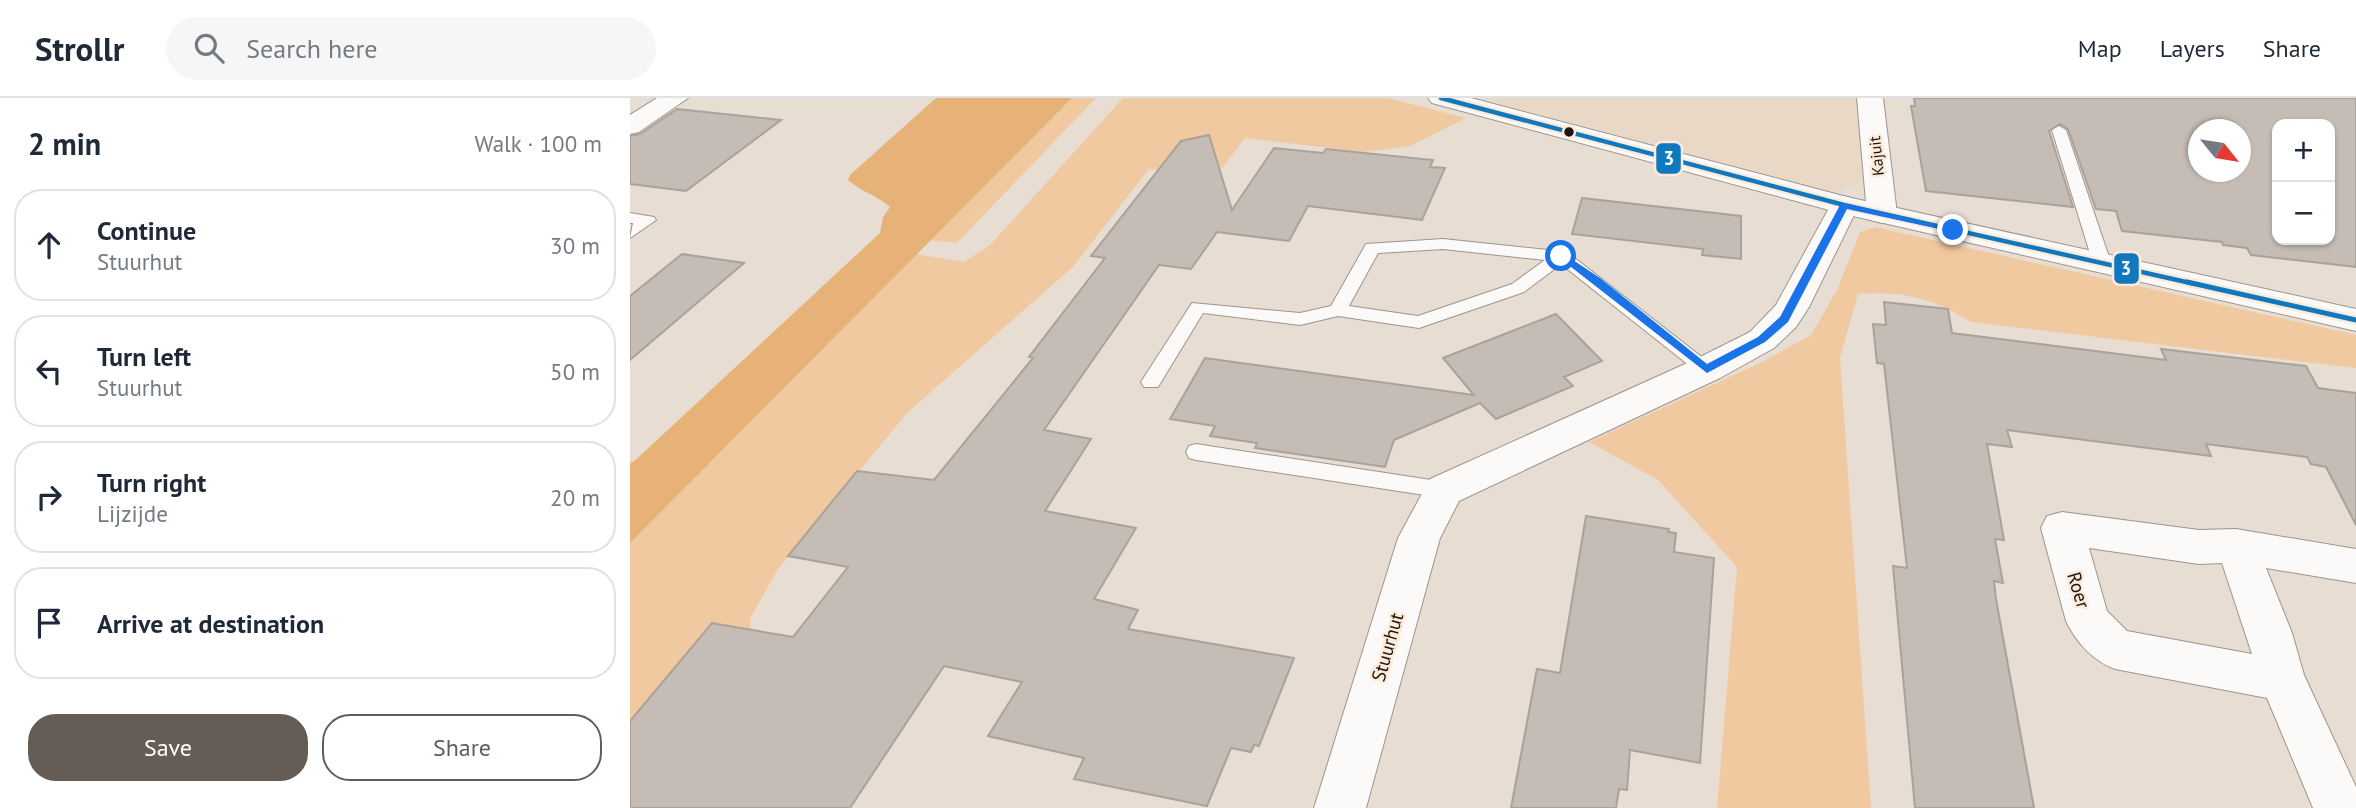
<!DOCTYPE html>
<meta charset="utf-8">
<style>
:root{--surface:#fff;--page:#f6f6f7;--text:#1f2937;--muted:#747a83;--line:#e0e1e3;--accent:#645c55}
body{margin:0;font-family:"PT Sans",sans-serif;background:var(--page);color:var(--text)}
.controls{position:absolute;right:21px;top:21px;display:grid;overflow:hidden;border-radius:14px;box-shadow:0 2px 5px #0004}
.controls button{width:63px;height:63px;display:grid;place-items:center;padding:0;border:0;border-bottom:2px solid var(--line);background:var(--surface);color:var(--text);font:35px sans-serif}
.compass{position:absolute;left:1558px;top:21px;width:63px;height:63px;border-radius:50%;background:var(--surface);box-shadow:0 2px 5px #0004;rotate:120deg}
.stop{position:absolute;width:21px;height:21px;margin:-16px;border:5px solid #1a73e8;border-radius:50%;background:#fff}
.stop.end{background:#1a73e8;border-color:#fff;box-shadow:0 2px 7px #0008}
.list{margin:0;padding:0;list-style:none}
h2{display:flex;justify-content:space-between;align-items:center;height:91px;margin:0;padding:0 28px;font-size:30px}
h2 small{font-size:23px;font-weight:400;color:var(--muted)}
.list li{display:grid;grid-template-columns:46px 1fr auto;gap:21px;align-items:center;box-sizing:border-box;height:112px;margin:0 14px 14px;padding:0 14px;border:2px solid var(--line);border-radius:28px}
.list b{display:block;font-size:26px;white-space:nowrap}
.list p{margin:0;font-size:23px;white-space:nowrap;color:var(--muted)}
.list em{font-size:23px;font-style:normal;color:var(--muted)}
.actions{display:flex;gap:14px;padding:21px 28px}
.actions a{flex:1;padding:16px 0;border:2px solid var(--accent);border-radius:28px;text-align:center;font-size:24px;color:var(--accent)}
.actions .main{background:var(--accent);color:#fff}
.icon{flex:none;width:38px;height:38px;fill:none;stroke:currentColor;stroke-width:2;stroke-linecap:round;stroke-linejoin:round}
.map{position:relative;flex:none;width:1726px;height:710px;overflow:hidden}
header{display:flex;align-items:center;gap:42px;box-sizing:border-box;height:98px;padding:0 35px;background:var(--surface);border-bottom:2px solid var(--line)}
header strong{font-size:33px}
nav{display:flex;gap:38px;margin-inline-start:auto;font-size:24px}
.search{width:490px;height:63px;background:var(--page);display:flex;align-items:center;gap:18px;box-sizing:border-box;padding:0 24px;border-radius:38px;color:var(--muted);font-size:26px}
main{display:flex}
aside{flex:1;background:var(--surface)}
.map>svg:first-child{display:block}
.built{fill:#ead8c6}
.green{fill:#f1c9a0}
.water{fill:#e6b278}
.building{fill:#c5bdb5;stroke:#aaa29a;stroke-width:2;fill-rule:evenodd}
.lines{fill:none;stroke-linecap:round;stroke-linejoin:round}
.service-casing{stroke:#9d948d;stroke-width:2}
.minor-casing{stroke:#9d948d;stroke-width:2}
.tertiary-casing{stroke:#9d948d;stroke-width:2}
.service{fill:#fcfaf8;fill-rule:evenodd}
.minor{fill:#fcfaf8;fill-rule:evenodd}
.tertiary{fill:#fcfaf8;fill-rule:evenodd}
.bus-1-far1-casing{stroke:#fdead8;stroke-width:9}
.bus-1-casing{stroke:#fdead8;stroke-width:10}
.bus-1-far1{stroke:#1078be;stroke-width:4.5}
.bus-1{stroke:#1078be;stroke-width:5}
.route{fill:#1a73e8}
.bus-dot{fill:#1d1711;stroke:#fdead8;stroke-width:2.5}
.labels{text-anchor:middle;stroke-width:5;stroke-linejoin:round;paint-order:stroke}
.far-street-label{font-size:16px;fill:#1d1711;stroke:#fdead8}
.street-label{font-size:19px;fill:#1d1711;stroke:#fdead8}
.line-badge{stroke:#fdead8;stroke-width:2.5}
.badge-label{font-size:19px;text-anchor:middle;font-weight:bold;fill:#fff}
</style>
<header>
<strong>Strollr</strong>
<div class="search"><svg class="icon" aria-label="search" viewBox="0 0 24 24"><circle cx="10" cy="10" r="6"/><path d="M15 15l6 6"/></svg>Search here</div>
<nav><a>Map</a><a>Layers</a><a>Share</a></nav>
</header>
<main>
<aside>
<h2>2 min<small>Walk · 100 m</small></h2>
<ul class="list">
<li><svg class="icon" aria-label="ahead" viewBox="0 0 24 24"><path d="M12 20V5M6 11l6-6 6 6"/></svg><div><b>Continue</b><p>Stuurhut</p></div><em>30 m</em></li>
<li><svg class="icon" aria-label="left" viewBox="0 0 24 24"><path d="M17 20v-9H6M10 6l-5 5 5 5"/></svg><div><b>Turn left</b><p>Stuurhut</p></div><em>50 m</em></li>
<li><svg class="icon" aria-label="right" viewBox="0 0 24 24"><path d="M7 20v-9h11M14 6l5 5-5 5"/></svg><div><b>Turn right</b><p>Lijzijde</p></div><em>20 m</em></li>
<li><svg class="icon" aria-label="arrive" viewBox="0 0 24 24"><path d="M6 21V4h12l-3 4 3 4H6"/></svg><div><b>Arrive at destination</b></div></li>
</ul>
<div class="actions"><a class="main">Save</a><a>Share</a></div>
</aside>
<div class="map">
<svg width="1726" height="710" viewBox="0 0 1726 710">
<rect width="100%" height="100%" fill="#e8ddd3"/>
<!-- built -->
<path class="built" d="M 850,0 L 1234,0 L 1243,79 L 1205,96 Z"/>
<!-- green -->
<path class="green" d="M 442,0 L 466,0 L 327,145 L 300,142 Z
M 493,0 L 757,0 L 836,20 L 780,48 L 735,54 L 615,40 L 592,70 L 550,66 L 544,73 L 519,71 L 443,169 L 278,314 L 148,471 L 120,521 L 121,538 L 0,687 L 0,363 L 68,371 L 286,156 L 334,164 L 361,146 Z
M 1245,129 L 1726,237 L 1726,270 L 1341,224 C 1300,200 1276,193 1228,196 L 1210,260 L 1241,710 L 1087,710 L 1107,469 L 1028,382 L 959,344 L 1134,263 L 1181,237 L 1207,192 L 1230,134 Z"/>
<!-- water -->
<path class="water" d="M 306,0 L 442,0 L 0,445 L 0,367 L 250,135 L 253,119 L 260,109 C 247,97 231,94 218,82 L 220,77 Z"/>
<!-- building -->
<path class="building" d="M 1284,0 L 1726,0 L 1726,169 L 1621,157 L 1617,150 L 1593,147 L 1592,144 L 1492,133 L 1486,113 L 1466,111 L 1438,31 L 1430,26 L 1419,33 L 1443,109 L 1296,93 L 1281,8 L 1285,8 ZM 1647,26 L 1700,26 L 1700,142 L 1647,142 ZM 1569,32 L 1611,32 L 1611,74 L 1569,74 Z
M 47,11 L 151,22 L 56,93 L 0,86 L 0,38 L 10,36 Z
M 579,37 L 602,112 L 644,50 L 693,55 L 696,51 L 803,62 L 800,69 L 815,70 L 792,122 L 678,108 L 659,143 L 587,134 L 561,171 L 529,167 L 414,332 L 461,341 L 415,413 L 506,430 L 464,501 L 508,512 L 498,531 L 664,560 L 629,648 L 624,647 L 621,654 L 601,650 L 577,708 L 444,681 L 454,660 L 358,638 L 392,584 L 314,568 L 220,710 L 0,710 L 0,623 L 82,525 L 163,539 L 218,469 L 158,458 L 227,373 L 304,382 L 403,260 L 399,259 L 475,160 L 461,158 L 551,43 Z
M 952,100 L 1111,118 L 1111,161 L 1072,157 L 1073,151 L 942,136 Z
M 52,156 L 114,165 L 0,262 L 0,198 Z
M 1254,204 L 1318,211 L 1322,235 L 1536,262 L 1531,251 L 1676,268 L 1688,290 L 1726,295 L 1726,427 L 1696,369 L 1681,366 L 1677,359 L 1576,346 L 1581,358 L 1377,332 L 1382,349 L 1357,346 L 1374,442 L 1365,441 L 1373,485 L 1364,483 L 1366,501 L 1404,710 L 1285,710 L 1263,468 L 1277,470 L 1254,266 L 1247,265 L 1243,226 L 1256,227 Z
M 926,216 L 972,263 L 934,279 L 943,288 L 866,321 L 850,305 L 764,342 L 755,369 L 625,350 L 627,345 L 580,338 L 585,328 L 540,321 L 575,260 L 844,297 L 813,260 Z
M 956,418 L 1039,431 L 1038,434 L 1046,435 L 1044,454 L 1084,460 L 1070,665 L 1000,652 L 997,692 L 989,691 L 986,710 L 881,710 L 907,571 L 930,575 Z"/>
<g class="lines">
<!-- service casing -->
<g class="service-casing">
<path id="service" d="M 1429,28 L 1436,32 L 1481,165 L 1478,169 L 1466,169 L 1463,165 L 1422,32 Z
M 0,115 L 24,119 L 26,122 L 0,140 L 3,125 L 0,125 Z
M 813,141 L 937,154 L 1087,271 L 1084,276 L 1070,276 L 931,166 L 894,194 L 789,230 L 708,218 L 670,227 L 573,215 L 528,289 L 514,289 L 511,284 L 562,205 L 670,215 L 701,208 L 736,146 ZM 813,151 L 915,162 L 882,186 L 788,218 L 719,208 L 748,155 Z
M 566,346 L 814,384 L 822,386 L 825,392 L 822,398 L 814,400 L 566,362 L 559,360 L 556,354 L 559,348 Z"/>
</g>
<!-- minor casing -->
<g class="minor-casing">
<path id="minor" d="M 27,0 L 58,0 L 9,34 L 0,36 L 0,17 Z
M 1227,0 L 1253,0 L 1267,116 L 1263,122 L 1252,125 L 1241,122 L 1237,116 Z
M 1214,98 L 1224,101 L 1229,107 L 1179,209 L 1166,229 L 1144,250 L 1090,280 L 829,403 L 810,440 L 736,710 L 684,710 L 768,440 L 800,381 L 1064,262 L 1120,234 L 1146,207 L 1204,101 Z
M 1432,414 L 1569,432 L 1606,431 L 1726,451 L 1726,485 L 1636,470 L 1662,535 L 1674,577 L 1726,689 L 1726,710 L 1683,710 L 1637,600 L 1485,571 C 1463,563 1446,544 1436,523 L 1411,430 L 1417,418 ZM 1459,450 L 1569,466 L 1592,465 L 1622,556 L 1497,533 L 1477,513 Z"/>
</g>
<!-- tertiary casing -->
<g class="tertiary-casing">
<path id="tertiary" d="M 798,0 L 841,0 L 1217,99 L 1726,211 L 1726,233 L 1214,116 L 802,5 Z"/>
</g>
<!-- service -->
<use href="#service" class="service"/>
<!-- minor -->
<use href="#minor" class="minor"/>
<!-- tertiary -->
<use href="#tertiary" class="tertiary"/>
<!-- bus-1-far1 casing -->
<g class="bus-1-far1-casing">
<path id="bus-1-far1" d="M 811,0 L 1214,107 L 1565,186"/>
</g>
<!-- bus-1 casing -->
<g class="bus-1-casing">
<path id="bus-1" d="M 1557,184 L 1726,222"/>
</g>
<!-- bus-1-far1 -->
<use href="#bus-1-far1" class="bus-1-far1"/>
<!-- bus-1 -->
<use href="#bus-1" class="bus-1"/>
</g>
<!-- route -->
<path class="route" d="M 1214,105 L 1327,132 L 1323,134 L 1217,111 L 1158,224 L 1135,244 L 1077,275 L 927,158 L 934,156 L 970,180 L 1077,266 L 1128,239 L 1150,219 L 1210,107 Z"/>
<!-- markers -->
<circle class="bus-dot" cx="939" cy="34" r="6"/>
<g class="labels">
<!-- far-street labels -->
<g class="far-street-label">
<text transform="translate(1246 58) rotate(-96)" y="6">Kajuit</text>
</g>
<!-- street labels -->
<g class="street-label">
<text transform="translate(1449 492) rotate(73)" y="7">Roer</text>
<text transform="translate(757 549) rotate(-74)" y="7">Stuurhut</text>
</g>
</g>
<g class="line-badge">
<rect x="1025" y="44" width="27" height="33" rx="7" fill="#1078be"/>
<rect x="1483" y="154" width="27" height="33" rx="7" fill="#1078be"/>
</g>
<g class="badge-label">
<text x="1039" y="67">3</text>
<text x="1496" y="177">3</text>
</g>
</svg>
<div class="controls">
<button>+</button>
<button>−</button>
</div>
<svg class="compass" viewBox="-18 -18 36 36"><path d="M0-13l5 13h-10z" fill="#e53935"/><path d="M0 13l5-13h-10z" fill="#747a83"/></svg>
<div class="stop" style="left:931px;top:158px"></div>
<div class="stop end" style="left:1323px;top:132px"></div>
</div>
</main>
